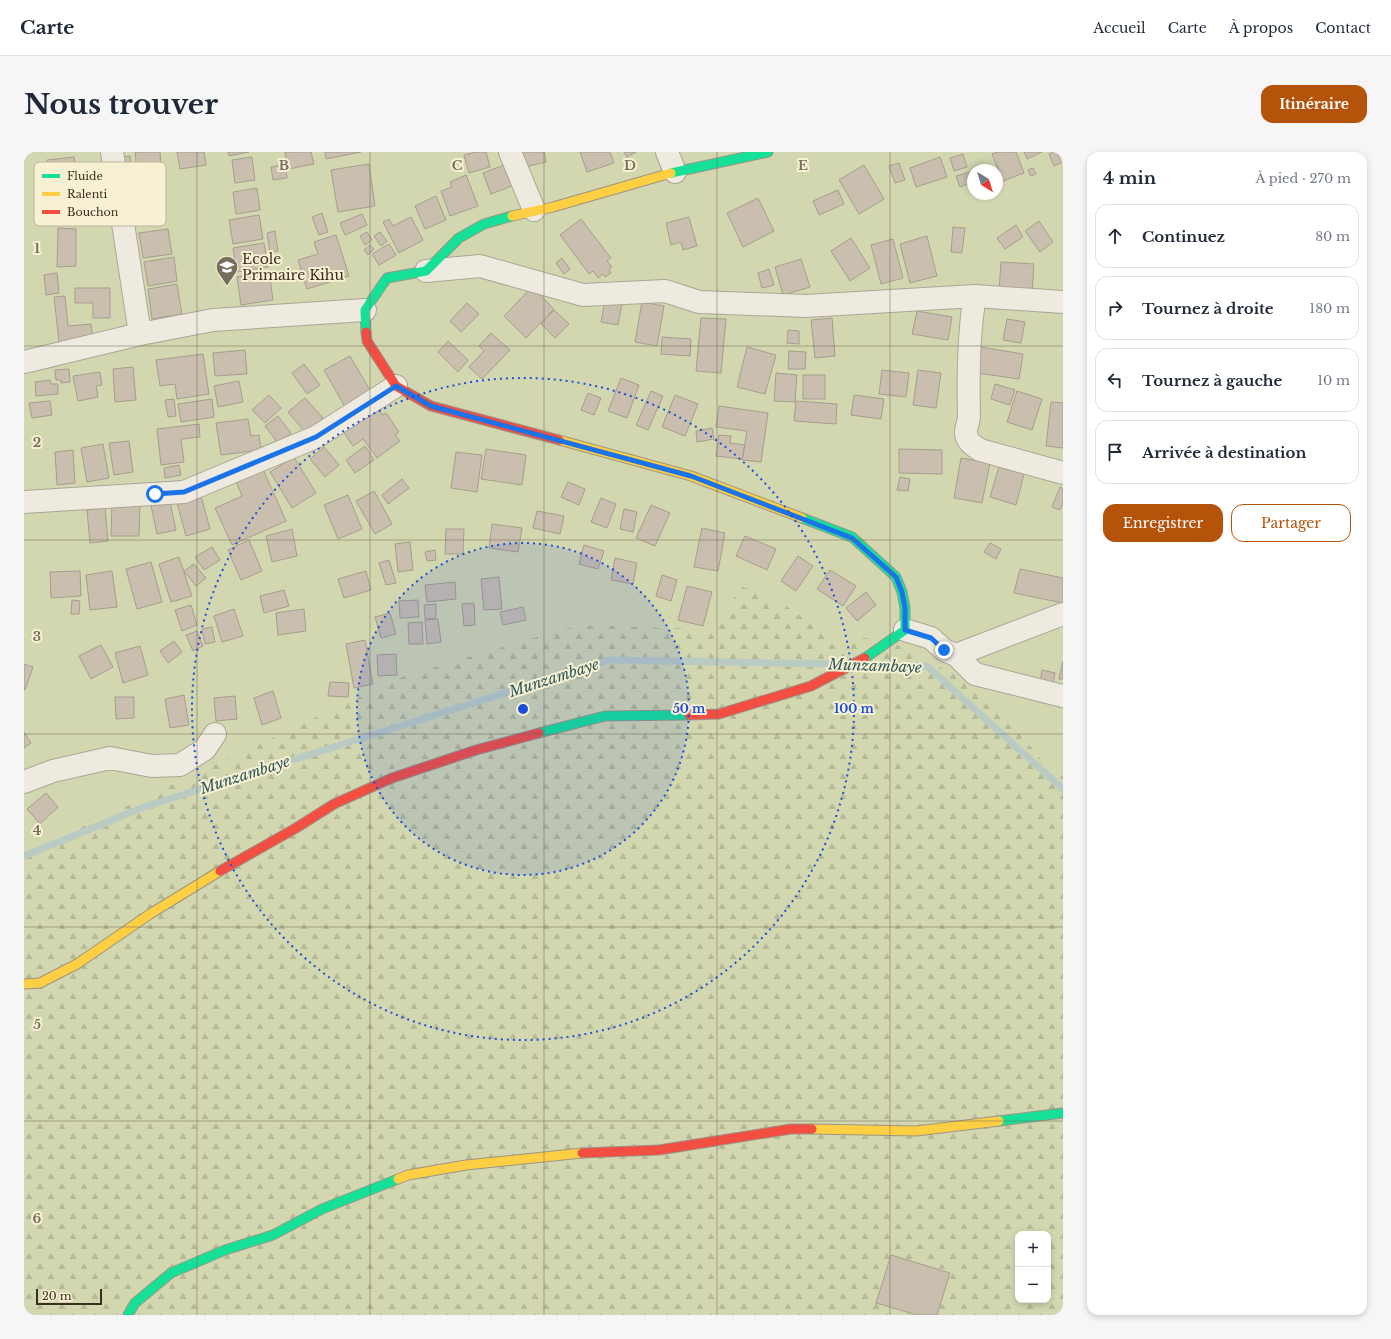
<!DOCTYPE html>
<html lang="fr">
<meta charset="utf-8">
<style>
:root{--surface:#fff;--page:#f6f6f7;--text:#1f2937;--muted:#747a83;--line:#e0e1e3;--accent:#b45309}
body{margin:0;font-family:"Libre Baskerville",serif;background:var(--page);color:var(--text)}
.controls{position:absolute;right:12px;bottom:12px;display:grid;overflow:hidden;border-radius:8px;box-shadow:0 2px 6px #0003}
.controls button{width:36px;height:36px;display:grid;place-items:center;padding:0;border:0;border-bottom:1px solid var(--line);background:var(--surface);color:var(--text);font:20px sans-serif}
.compass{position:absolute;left:943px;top:12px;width:36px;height:36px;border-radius:50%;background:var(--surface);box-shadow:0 2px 6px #0003;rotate:142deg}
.scale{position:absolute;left:12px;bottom:10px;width:66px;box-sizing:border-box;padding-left:4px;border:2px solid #3a2f1e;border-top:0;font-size:11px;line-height:14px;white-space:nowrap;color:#3a2f1e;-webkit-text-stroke:3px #f7f0d3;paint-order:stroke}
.stop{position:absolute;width:12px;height:12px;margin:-9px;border:3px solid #1a73e8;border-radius:50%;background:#fff}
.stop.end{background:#1a73e8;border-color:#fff;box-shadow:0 1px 4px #0008}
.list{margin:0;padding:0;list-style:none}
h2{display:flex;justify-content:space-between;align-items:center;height:52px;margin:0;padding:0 16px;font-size:17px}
h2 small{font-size:13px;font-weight:400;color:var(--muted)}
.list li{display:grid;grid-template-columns:26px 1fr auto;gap:12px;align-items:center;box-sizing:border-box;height:64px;margin:0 8px 8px;padding:0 8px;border:1px solid var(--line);border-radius:12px}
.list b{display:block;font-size:15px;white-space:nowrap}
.list em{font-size:13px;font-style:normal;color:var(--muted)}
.actions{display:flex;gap:8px;padding:12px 16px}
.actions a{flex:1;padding:9px 0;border:1px solid var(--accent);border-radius:12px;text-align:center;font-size:14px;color:var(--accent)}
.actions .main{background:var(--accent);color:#fff}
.icon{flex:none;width:22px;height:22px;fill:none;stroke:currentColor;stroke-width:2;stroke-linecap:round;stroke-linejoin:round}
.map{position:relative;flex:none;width:1039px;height:1163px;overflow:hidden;border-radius:12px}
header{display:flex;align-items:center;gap:24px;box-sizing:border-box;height:56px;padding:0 20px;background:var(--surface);border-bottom:1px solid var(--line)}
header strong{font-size:19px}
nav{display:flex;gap:22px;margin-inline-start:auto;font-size:14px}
.intro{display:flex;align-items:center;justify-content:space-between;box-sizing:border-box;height:96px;padding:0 24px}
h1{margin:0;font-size:28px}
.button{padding:10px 18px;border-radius:12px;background:var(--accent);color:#fff;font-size:14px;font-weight:700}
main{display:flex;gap:24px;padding:0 24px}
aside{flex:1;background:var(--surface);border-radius:12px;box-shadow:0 2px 6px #0003}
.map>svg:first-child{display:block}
.forest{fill:url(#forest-firs);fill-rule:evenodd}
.green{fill:#d2d7b0;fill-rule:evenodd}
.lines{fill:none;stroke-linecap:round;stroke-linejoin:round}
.stream{stroke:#b9cbc2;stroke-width:7}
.building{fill:#cabfae;stroke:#a69d8d}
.street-casing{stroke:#aba596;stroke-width:24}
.fast-casing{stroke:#9b9586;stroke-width:11}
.slow-casing{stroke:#9b9586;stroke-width:11}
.jam-casing{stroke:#9b9586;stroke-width:11}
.street{stroke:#eeeadf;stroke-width:22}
.fast{stroke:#16e098;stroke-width:9}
.slow{stroke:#ffcf43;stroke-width:9}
.jam{stroke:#f24e42;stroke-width:9}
.route{stroke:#1a73e8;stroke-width:5}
.grid{fill:none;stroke:#766d5c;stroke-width:1;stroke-opacity:0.55}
.ring{fill:none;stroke:#1d4ed8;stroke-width:2;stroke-dasharray:2 4}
.labels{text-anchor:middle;stroke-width:4;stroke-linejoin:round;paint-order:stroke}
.poi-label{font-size:14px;fill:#3a2f1e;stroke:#f7f0d3;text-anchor:start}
.water-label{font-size:15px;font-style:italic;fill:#2d585b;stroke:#f7f0d3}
.key{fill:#f7f0d3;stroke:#beb69d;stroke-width:1}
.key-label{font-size:11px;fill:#3a2f1e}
.grid-label{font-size:13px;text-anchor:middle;font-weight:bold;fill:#766d5c;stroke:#f7f0d3;stroke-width:4;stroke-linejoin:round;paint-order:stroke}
.centre{fill:#1d4ed8;stroke:#f7f0d3;stroke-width:2}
.ring-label{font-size:12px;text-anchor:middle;font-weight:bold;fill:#1d4ed8;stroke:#f7f0d3;stroke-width:4;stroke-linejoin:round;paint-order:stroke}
</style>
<header>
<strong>Carte</strong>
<nav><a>Accueil</a><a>Carte</a><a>À propos</a><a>Contact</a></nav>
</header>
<div class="intro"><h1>Nous trouver</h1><a class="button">Itinéraire</a></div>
<main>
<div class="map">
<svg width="1039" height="1163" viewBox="0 0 1039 1163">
<defs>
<pattern id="forest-firs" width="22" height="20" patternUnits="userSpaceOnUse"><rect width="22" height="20" fill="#d2d7b0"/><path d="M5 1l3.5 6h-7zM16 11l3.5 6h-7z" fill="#b5b997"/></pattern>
</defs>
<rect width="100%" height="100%" fill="#e6e1ce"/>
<!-- forest -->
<path class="forest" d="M 718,435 L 738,438 L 813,487 L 858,485 L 959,537 L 1027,619 L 1039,624 L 1039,1163 L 0,1163 L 0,702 L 382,523 L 554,473 L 686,477 ZM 994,1082 L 1024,1082 L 1024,1148 L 994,1148 Z"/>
<!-- green -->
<path class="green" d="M 0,0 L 1039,0 L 1039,624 L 1027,619 L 959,537 L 858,485 L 813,487 L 738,438 L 718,435 L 687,477 L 554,473 L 382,523 L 0,702 ZM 949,18 L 973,18 L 973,42 L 949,42 Z"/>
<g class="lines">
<!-- stream -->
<path class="stream" d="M 841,513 L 903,514 L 1039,637
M 0,704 L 120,655 L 585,508 L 814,512"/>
</g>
<!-- building -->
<path class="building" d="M 111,0 L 136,0 L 137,16 L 113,18 Z
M 153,0 L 180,0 L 182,13 L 156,17 Z
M 204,0 L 225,0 L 205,4 Z
M 261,0 L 287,0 L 290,12 L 264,17 Z
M 301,0 L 337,0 L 302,7 Z
M 452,0 L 462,0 L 466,15 L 445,21 L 440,3 Z
M 497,0 L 520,0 L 522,10 L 501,15 Z
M 556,0 L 586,0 L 590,11 L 563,20 Z
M 600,0 L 612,0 L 603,5 Z
M 974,0 L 992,0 L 1000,21 L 979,29 L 968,2 Z
M 1000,0 L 1018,0 L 1003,7 Z
M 1029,0 L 1033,0 L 1037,11 L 1030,14 L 1025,2 Z
M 939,2 L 943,15 L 930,19 L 926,6 Z
M 106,4 L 108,22 L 99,23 L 97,5 Z
M 50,5 L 52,19 L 47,20 L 48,33 L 25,35 L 23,8 Z
M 228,5 L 231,28 L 211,31 L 208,8 Z
M 916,5 L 923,25 L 892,35 L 886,16 Z
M 485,11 L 493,32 L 467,42 L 459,21 Z
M 875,11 L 881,28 L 871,31 L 865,14 Z
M 261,12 L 263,26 L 249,28 L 247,15 Z
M 345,12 L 351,54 L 314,60 L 307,18 Z
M 840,13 L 860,47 L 835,62 L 815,28 Z
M 1009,16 L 1012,22 L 1007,24 L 1004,18 Z
M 946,20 L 949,30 L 936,35 L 932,24 Z
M 442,23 L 454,54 L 426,64 L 417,39 L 428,35 L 426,30 Z
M 233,36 L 236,58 L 212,62 L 209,40 Z
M 814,38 L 820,52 L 795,63 L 789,49 Z
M 412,44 L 422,68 L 401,77 L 391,54 Z
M 734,46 L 750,79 L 719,95 L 703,61 Z
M 298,61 L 304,80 L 295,83 L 288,65 Z
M 338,62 L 343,73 L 321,83 L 316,71 Z
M 235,63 L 239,87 L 209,92 L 205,68 Z
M 387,65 L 399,88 L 375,101 L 359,70 L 365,67 L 369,74 Z
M 665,65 L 673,94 L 659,98 L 657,90 L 647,93 L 642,71 Z
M 557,67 L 587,106 L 583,109 L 588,115 L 585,118 L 587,121 L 581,125 L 579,122 L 574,126 L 569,119 L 565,122 L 536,83 Z
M 1015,69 L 1029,90 L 1016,100 L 1001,79 Z
M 992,73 L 999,85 L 981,97 L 973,86 Z
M 929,75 L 941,76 L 938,101 L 927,100 Z
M 34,76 L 52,77 L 52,114 L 33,115 Z
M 144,77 L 148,102 L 119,106 L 115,81 Z
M 251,79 L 254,99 L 246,100 L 243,81 Z
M 343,80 L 348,88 L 341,93 L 336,84 Z
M 356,80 L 363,89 L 357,94 L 350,84 Z
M 312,83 L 325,124 L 283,137 L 274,108 L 294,102 L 290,90 Z
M 903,84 L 913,124 L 886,131 L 876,92 Z
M 827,86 L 846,116 L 826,129 L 807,99 Z
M 869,87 L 879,126 L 857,132 L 847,93 Z
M 240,91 L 244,115 L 213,120 L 209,96 Z
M 365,92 L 372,103 L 355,113 L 348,102 Z
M 346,93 L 350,97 L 344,103 L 340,98 Z
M 150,105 L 153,129 L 124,134 L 120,110 Z
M 538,106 L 546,117 L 540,122 L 532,111 Z
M 777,107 L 786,135 L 759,143 L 751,115 Z
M 977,110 L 1010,112 L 1008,142 L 975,140 Z
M 745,117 L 750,133 L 738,136 L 734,121 Z
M 245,119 L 249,148 L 217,153 L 213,125 Z
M 33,121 L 35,141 L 22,143 L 20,123 Z
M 153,132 L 158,162 L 128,167 L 124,137 Z
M 508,135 L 530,157 L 502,186 L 480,164 Z
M 51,136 L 86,136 L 86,166 L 69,166 L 69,151 L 51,151 Z
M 41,144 L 44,174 L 67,172 L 69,186 L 35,190 L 30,145 Z
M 581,149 L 598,152 L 594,173 L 577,170 Z
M 618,150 L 640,154 L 633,194 L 611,190 Z
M 443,151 L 455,162 L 437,180 L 426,169 Z
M 530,158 L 545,172 L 531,186 L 517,172 Z
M 893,159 L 928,165 L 924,188 L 888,182 Z
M 677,166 L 702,167 L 697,221 L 672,219 Z
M 808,166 L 811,204 L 791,206 L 787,168 Z
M 983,167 L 1001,170 L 997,191 L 979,188 Z
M 764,178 L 775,179 L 775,192 L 763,191 Z
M 467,181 L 486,198 L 458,227 L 445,215 L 460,199 L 455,194 Z
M 638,185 L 667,187 L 666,204 L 637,202 Z
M 424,189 L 444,208 L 434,220 L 414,200 Z
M 723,195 L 752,203 L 741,242 L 713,235 Z
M 957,195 L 999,202 L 995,227 L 953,221 Z
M 221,198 L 223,222 L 191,224 L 189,201 Z
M 765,199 L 782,200 L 781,217 L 764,217 Z
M 179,202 L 185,242 L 153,247 L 151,232 L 136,234 L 132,208 Z
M 326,204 L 347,240 L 321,255 L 300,218 Z
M 280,212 L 296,233 L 283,242 L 268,221 Z
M 109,215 L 112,248 L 91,250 L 89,217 Z
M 45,217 L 46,230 L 37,231 L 37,228 L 32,228 L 31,218 Z
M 858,218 L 885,221 L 882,245 L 855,242 Z
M 894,218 L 917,221 L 912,256 L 889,253 Z
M 76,220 L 78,233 L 72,234 L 74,245 L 54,249 L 49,224 Z
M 752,221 L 773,223 L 771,250 L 750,249 Z
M 779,223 L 801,223 L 801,247 L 779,247 Z
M 597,226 L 615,233 L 603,266 L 584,259 Z
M 26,228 L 27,232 L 34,232 L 34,242 L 12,244 L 11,230 Z
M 215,229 L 219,250 L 194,255 L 190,234 Z
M 971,232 L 991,238 L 986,253 L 967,247 Z
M 627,239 L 639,244 L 624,278 L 612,273 Z
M 993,239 L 1018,247 L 1008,278 L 983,270 Z
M 564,241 L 577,246 L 570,263 L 557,258 Z
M 245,243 L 257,256 L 241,271 L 228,258 Z
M 651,243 L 674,252 L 661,284 L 638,275 Z
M 830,243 L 860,247 L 857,267 L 827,263 Z
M 281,246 L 299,266 L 282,281 L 264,260 Z
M 150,247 L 152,264 L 144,265 L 141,248 Z
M 188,247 L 190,265 L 157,270 L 154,252 Z
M 26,249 L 28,263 L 8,266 L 5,251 Z
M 772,249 L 813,252 L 812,272 L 770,269 Z
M 1027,250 L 1039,251 L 1039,296 L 1022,294 Z
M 350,251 L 359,263 L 362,261 L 375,280 L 371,283 L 376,289 L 353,306 L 339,287 L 329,294 L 316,275 Z
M 695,254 L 744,261 L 737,310 L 718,308 L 723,279 L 692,275 Z
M 254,264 L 267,281 L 254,291 L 241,274 Z
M 224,267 L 227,284 L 235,283 L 237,298 L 197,303 L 192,271 Z
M 175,272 L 176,285 L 157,287 L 160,310 L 137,313 L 133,277 Z
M 688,276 L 690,287 L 673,290 L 672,279 Z
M 695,283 L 707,284 L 706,291 L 721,293 L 718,307 L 692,304 Z
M 105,289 L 109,320 L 90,323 L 85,291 Z
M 79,292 L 85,326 L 63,330 L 57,296 Z
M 341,294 L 350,308 L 331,321 L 322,308 Z
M 300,295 L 315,313 L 301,325 L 286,307 Z
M 462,297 L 502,303 L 498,333 L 457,327 Z
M 875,297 L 918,298 L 918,322 L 875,321 Z
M 49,298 L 51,331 L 33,333 L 31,300 Z
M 432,300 L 458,303 L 453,340 L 427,336 Z
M 270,305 L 292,341 L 268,356 L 246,320 Z
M 937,306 L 966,311 L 958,351 L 930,346 Z
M 155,313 L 157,323 L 141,326 L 140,316 Z
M 238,315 L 262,369 L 208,393 L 191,356 L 218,344 L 211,327 Z
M 975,315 L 1000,322 L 992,353 L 966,345 Z
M 876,325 L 886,327 L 884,339 L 873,338 Z
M 378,327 L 385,336 L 364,352 L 358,343 Z
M 544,330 L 561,337 L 555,353 L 537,345 Z
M 1036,335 L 1039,337 L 1039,351 L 1036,358 L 1028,355 Z
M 350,339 L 368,372 L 351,382 L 332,349 Z
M 324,343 L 338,377 L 314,387 L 300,353 Z
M 177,344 L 186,377 L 162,384 L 153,351 Z
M 145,345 L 152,378 L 133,382 L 126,349 Z
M 577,346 L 592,352 L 583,376 L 567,370 Z
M 88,351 L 116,352 L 115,384 L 87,384 Z
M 627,353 L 646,361 L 631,394 L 612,386 Z
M 81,356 L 84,389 L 66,391 L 63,358 Z
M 600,357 L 613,360 L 609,380 L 596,377 Z
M 513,359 L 540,364 L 536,382 L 509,376 Z
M 468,372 L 498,376 L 494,400 L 465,396 Z
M 678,376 L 701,381 L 694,419 L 670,415 Z
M 268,377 L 273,404 L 248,410 L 242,384 Z
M 422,377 L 440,377 L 439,402 L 421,402 Z
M 721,384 L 752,397 L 743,418 L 712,404 Z
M 225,388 L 238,419 L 217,428 L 204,398 Z
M 386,390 L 389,418 L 374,420 L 371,392 Z
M 966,391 L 977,397 L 972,407 L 960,400 Z
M 560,393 L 580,399 L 574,417 L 555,412 Z
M 188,395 L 196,408 L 180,418 L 171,405 Z
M 411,398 L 412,408 L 403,409 L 401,400 Z
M 774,404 L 789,414 L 772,439 L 757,429 Z
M 155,405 L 168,444 L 147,450 L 135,412 Z
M 591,406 L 613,411 L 609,432 L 587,428 Z
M 365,408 L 372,431 L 362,433 L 355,411 Z
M 127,410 L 138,450 L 113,457 L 102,417 Z
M 170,412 L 182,426 L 172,434 L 160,419 Z
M 996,417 L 1039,426 L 1039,451 L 990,441 Z
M 806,418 L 832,434 L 819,454 L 793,437 Z
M 56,419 L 57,444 L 27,446 L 26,420 Z
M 88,419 L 93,455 L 66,458 L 62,423 Z
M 342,419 L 347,438 L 320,446 L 314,427 Z
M 638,423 L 653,428 L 647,449 L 632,444 Z
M 475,425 L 478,457 L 460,458 L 457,427 Z
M 431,430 L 432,447 L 403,450 L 401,433 Z
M 663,434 L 688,440 L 679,474 L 654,468 Z
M 260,438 L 265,454 L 240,461 L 236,444 Z
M 842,440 L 852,453 L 833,469 L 822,456 Z
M 48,448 L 56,449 L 55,462 L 47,462 Z
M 394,448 L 395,465 L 376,466 L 375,449 Z
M 450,451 L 451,473 L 440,474 L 438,452 Z
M 412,452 L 412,466 L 401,467 L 400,453 Z
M 167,453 L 173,473 L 158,479 L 151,458 Z
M 499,455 L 502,468 L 479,473 L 476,460 Z
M 210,457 L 219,484 L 198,490 L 190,464 Z
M 280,457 L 282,479 L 254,483 L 252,461 Z
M 366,461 L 372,482 L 357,486 L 351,465 Z
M 414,467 L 417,490 L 403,492 L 401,468 Z
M 398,470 L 399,492 L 385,492 L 384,471 Z
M 188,475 L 191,490 L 181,492 L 178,477 Z
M 173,479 L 179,494 L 169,499 L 162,483 Z
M 341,488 L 349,532 L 330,536 L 322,492 Z
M 150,489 L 158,500 L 144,511 L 136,499 Z
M 77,493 L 89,515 L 67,527 L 55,504 Z
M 116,494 L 124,523 L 99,531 L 91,501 Z
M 372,502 L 373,523 L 354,524 L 353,503 Z
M 1039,509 L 1039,527 L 1035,527 Z
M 0,512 L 9,515 L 1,538 L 0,537 Z
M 1018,518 L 1031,521 L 1029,533 L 1016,531 Z
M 306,530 L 325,531 L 324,545 L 304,544 Z
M 249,539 L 257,566 L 238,573 L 230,546 Z
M 160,543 L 165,573 L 146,576 L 141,547 Z
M 211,544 L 213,567 L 192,569 L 190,546 Z
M 91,545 L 110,545 L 110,566 L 92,567 Z
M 0,580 L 7,591 L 0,596 Z
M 22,641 L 34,655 L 16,672 L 3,657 Z
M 867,1103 L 926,1121 L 913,1163 L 893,1163 L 852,1151 Z"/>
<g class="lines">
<!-- street casing -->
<g class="street-casing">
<path id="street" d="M 88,0 L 116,182
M 486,0 L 510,58
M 643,0 L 651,20
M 402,119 L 456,114 L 559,143 L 641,139 L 675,150 L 782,154 L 951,144 L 1039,150
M 951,144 C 944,183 944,225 945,264 C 945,270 941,277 942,282 C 944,291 949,293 956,298 L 1039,321
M 0,210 L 116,182 L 189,168 L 341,158
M 0,350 L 160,340 L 292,285 L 372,234
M 881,478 L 907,486 L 920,498 L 932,503 L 951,522 L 1039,544
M 932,503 L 1039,462
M 0,630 L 29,619 L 86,606 L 128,614 L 156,613 L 181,597 L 191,582"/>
</g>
<!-- fast casing -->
<g class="fast-casing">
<path id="fast" d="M 647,21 L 744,0
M 342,180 L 341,158 L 363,126 L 402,119 L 435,86 L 460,72 L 488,64
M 778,366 L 828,385 L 872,425 L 878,440 L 881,456 L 881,478 L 841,506
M 515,581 L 581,564 L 665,563
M 975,969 L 1039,961
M 104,1163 L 111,1151 L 147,1121 L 201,1098 L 249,1083 L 298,1057 L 374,1027"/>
</g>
<!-- slow casing -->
<g class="slow-casing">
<path id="slow" d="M 488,64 L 529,55 L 647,21
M 535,288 L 667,324 L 778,366
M 0,832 L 16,831 L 53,812 L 126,762 L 196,719
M 788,977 L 892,979 L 975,969
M 374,1027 L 384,1023 L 442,1013 L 558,1001"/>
</g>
<!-- jam casing -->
<g class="jam-casing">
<path id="jam" d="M 342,180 L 343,189 L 372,234 L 407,254 L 535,288
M 665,563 L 695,562 L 787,534 L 841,506
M 196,719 L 272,676 L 310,652 L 368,626 L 452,598 L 515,581
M 558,1001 L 635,998 L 767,977 L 788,977"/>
</g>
<!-- street -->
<use href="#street" class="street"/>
<!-- fast -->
<use href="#fast" class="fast"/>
<!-- slow -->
<use href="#slow" class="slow"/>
<!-- jam -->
<use href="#jam" class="jam"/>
</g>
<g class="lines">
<!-- route -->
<path class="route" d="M 131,342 L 160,340 L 292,285 L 372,234 L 407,254 L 667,324 L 828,386 L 872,425 L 878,440 L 881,456 L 881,478 L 907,486 L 920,498"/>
</g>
<!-- grid -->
<path class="grid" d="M 173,0 L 173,1163M 346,0 L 346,1163M 520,0 L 520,1163M 693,0 L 693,1163M 866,0 L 866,1163M 0,194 L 1039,194M 0,388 L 1039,388M 0,582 L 1039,582M 0,775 L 1039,775M 0,969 L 1039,969"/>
<!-- distance rings -->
<circle cx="499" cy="557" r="166" fill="#1d4ed8" fill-opacity=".12"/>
<g class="ring">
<circle cx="499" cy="557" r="166"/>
<circle cx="499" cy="557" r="331"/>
</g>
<!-- icons -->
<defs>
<g id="school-pin" transform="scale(1.15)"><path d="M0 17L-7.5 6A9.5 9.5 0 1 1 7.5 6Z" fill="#766d5c" stroke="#f7f0d3"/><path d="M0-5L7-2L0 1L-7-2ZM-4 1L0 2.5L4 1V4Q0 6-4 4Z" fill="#fff"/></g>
</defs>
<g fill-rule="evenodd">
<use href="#school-pin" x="203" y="115"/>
</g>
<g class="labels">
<!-- poi labels -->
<g class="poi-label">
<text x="218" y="112">Ecole<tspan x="218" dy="16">Primaire Kihu</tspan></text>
</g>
<!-- water labels -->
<g class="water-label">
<text transform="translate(851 514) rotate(2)" y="5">Munzambaye</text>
<text transform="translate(530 526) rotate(-18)" y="5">Munzambaye</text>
<text transform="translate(221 623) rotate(-18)" y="5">Munzambaye</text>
</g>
</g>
<!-- legend -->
<rect x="10" y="10" width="132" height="64" rx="6" class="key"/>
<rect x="18" y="22" width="18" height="4" fill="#16e098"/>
<rect x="18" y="40" width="18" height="4" fill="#ffcf43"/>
<rect x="18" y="58" width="18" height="4" fill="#f24e42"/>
<g class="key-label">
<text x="43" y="28">Fluide</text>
<text x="43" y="46">Ralenti</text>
<text x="43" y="64">Bouchon</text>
</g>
<g class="grid-label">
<text x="260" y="18">B</text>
<text x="433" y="18">C</text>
<text x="606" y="18">D</text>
<text x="779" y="18">E</text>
<text x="13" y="101">1</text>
<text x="13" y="295">2</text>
<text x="13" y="489">3</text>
<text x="13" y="683">4</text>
<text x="13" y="877">5</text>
<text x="13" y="1071">6</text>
</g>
<circle cx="499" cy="557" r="6" class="centre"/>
<g class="ring-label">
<text x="665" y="561">50 m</text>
<text x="830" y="561">100 m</text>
</g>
</svg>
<div class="controls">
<button>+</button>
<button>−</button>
</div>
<svg class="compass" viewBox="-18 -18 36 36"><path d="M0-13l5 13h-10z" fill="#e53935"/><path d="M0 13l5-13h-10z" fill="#747a83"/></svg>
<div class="scale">20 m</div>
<div class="stop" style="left:131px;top:342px"></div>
<div class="stop end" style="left:920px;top:498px"></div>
</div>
<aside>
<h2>4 min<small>À pied · 270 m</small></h2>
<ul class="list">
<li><svg class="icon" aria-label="ahead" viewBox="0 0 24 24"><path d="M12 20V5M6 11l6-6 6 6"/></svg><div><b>Continuez</b></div><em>80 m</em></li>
<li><svg class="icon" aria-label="right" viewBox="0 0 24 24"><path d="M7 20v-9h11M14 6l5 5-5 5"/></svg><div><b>Tournez à droite</b></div><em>180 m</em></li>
<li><svg class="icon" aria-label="left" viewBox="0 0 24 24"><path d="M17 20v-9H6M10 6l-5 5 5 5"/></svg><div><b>Tournez à gauche</b></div><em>10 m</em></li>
<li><svg class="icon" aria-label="arrive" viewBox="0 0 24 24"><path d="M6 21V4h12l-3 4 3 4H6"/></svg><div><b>Arrivée à destination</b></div></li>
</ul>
<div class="actions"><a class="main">Enregistrer</a><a>Partager</a></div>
</aside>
</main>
